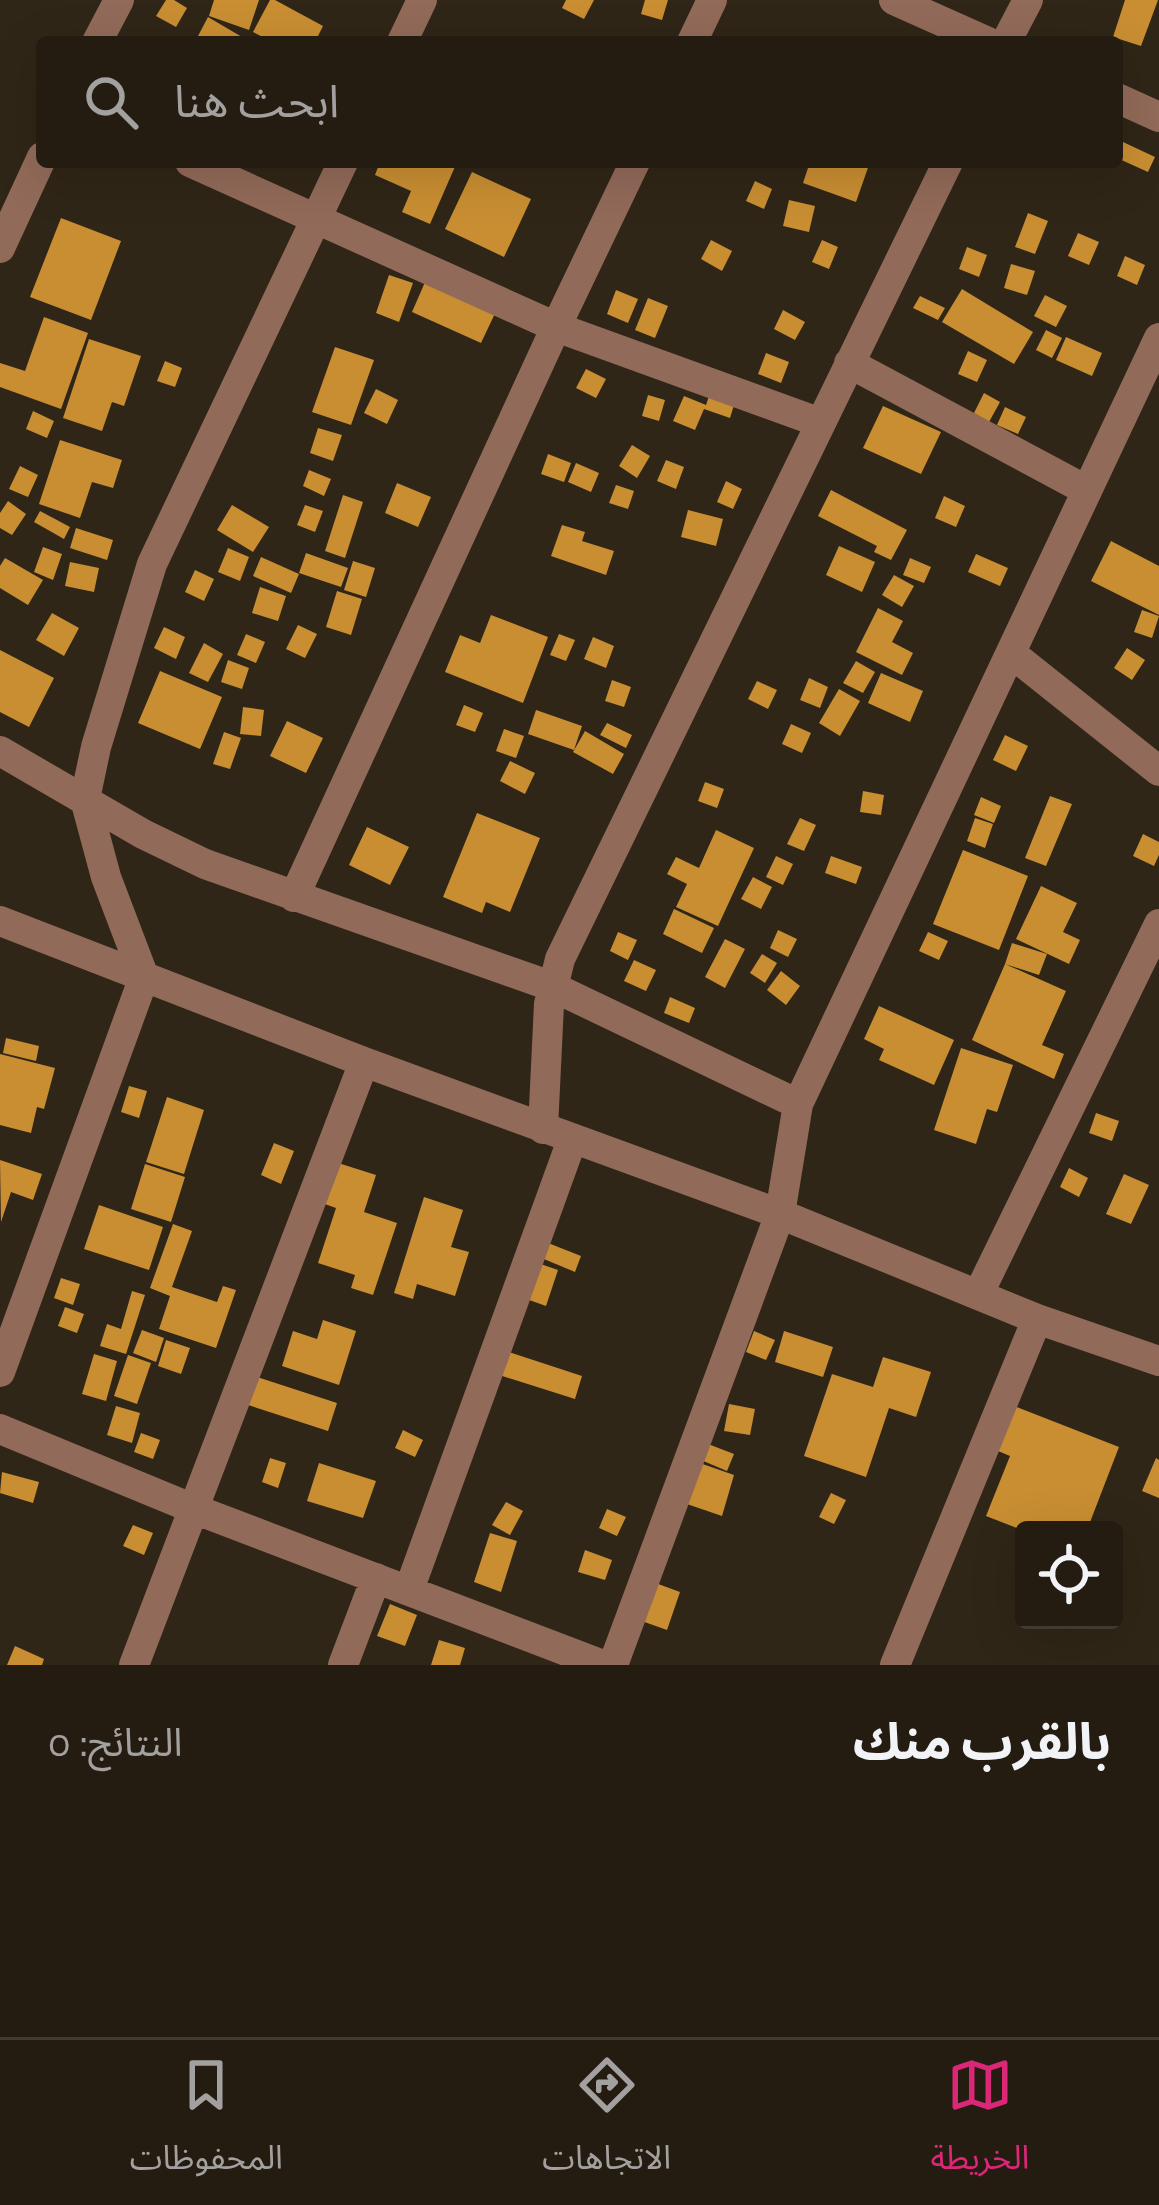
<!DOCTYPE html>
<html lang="ar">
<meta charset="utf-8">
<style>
:root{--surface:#241c11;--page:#2c251a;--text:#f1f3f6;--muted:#a3a19f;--line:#413a31;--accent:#db2777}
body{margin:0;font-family:"Zilla Slab","Noto Sans Arabic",serif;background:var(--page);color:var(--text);direction:rtl}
.controls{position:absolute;right:36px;bottom:36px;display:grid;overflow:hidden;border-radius:12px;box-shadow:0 12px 48px #0002}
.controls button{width:108px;height:108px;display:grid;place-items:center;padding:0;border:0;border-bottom:3px solid var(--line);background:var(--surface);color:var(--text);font:60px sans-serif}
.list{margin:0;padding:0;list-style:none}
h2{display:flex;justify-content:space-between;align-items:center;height:156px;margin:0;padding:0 48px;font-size:51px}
h2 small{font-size:39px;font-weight:400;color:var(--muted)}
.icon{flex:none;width:66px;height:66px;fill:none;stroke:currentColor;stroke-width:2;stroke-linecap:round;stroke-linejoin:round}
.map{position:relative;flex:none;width:1159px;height:1665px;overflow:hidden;direction:ltr}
.search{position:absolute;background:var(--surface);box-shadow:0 12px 48px #0002;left:36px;right:36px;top:36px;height:132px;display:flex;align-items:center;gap:30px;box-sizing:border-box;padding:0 42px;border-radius:12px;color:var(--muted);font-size:45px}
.sheet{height:372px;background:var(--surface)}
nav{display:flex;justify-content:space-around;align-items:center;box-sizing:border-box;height:168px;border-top:3px solid var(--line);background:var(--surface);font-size:33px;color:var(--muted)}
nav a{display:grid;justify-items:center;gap:6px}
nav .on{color:var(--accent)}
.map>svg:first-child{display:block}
.building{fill:#c98e32}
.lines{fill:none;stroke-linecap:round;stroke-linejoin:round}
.minor{stroke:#926a59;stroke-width:30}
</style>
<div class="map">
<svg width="1159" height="1665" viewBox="0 0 1159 1665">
<rect width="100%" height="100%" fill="#302617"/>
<!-- building -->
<path class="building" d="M 166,0 L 174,0 L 187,8 L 176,27 L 156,16 Z
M 214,0 L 259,0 L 249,30 L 209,16 Z
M 270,0 L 275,0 L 323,26 L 315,42 L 272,42 L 253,32 Z
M 566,0 L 594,0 L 584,19 L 562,8 Z
M 645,0 L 668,0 L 662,20 L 641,14 Z
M 1125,0 L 1158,0 L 1141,46 L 1113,37 Z
M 208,17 L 242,37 L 240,42 L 208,42 L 198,36 Z
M 1123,142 L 1155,157 L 1148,172 L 1117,158 Z
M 380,162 L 457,162 L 430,224 L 402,212 L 411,191 L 375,175 Z
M 810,162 L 870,162 L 856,202 L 803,183 Z
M 472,172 L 531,199 L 504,257 L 445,229 Z
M 755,181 L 772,189 L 764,209 L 746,201 Z
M 789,200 L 815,206 L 809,232 L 783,226 Z
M 1028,213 L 1048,221 L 1035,254 L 1015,247 Z
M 61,218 L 121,241 L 91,320 L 30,297 Z
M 1078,233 L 1099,242 L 1089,265 L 1068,256 Z
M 711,240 L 732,251 L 722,271 L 701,259 Z
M 822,240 L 838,247 L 829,269 L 812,262 Z
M 967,247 L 987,255 L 979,277 L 959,269 Z
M 1125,256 L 1145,265 L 1137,285 L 1117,276 Z
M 1011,264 L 1035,271 L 1027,295 L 1004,288 Z
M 429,273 L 499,305 L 481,343 L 412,312 Z
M 389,275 L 413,283 L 399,322 L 376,313 Z
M 962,289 L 1033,332 L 1014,364 L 942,322 Z
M 616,290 L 638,299 L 628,323 L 607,314 Z
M 1045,295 L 1067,306 L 1056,327 L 1034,316 Z
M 920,296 L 945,308 L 938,320 L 913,308 Z
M 648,298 L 668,306 L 655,338 L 635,330 Z
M 783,310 L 805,322 L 795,340 L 774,329 Z
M 44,317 L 88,333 L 61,409 L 0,387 L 0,363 L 25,371 Z
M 1046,330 L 1062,338 L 1052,358 L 1036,350 Z
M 1066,337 L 1102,353 L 1092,376 L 1056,360 Z
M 89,339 L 141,356 L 124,406 L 112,402 L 102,431 L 63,418 Z
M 335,347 L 374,360 L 351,425 L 312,412 Z
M 968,351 L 987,360 L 977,382 L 958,374 Z
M 766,353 L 789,362 L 781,383 L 758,374 Z
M 165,361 L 182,368 L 175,387 L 157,381 Z
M 586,369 L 606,379 L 596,398 L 576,388 Z
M 376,389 L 398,400 L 387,424 L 364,413 Z
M 984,393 L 1000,402 L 989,422 L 974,413 Z
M 648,395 L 665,400 L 659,421 L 642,416 Z
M 684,396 L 706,405 L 709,396 L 734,405 L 730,418 L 704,409 L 695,430 L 673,421 Z
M 883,406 L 941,432 L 921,474 L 863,448 Z
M 1005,407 L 1026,417 L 1018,434 L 997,425 Z
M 33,411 L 54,421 L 47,438 L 26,429 Z
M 318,428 L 342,435 L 333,461 L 310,453 Z
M 60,440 L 122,460 L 113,488 L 92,482 L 80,518 L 39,504 Z
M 632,445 L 650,456 L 637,478 L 619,466 Z
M 548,454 L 571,463 L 564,482 L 541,474 Z
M 666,460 L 684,467 L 676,489 L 657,481 Z
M 576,463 L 599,473 L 591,492 L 568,482 Z
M 20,466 L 38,475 L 28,497 L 9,489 Z
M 309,470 L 331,479 L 324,496 L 303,486 Z
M 726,481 L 742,489 L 733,509 L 717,502 Z
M 397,483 L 431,497 L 418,527 L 385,513 Z
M 616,485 L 634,491 L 628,509 L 609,503 Z
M 831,490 L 907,530 L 891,560 L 874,552 L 877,546 L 818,516 Z
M 343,495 L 363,502 L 345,558 L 325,551 Z
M 944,496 L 965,506 L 956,527 L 935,518 Z
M 8,501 L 26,514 L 12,535 L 0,528 L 0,513 Z
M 232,505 L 269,527 L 253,552 L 217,530 Z
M 305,505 L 323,511 L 315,532 L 297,525 Z
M 688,510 L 723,519 L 716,546 L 681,537 Z
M 40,511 L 70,527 L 64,539 L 34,522 Z
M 562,525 L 585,532 L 582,541 L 614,551 L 606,575 L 551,556 Z
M 76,528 L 113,540 L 107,560 L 70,548 Z
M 1111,541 L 1159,566 L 1159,615 L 1091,581 Z
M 839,546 L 875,562 L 862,592 L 826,575 Z
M 43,547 L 62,554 L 53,580 L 34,572 Z
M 228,548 L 249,557 L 240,581 L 218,572 Z
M 306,553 L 348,568 L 341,587 L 299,573 Z
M 976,554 L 1008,568 L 1000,586 L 968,572 Z
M 261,557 L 299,574 L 291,593 L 253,576 Z
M 5,558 L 43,580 L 28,605 L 0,588 L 0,566 Z
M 910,558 L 931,567 L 924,583 L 903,575 Z
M 353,561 L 375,568 L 366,597 L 344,590 Z
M 70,562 L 99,568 L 94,592 L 65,586 Z
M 195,570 L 214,579 L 204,601 L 185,592 Z
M 894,575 L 914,586 L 902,607 L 882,595 Z
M 260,587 L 286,596 L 278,621 L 252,613 Z
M 337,591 L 362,599 L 351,635 L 326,627 Z
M 878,608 L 903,621 L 892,642 L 913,653 L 902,675 L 856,652 Z
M 1142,610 L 1159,616 L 1152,638 L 1134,632 Z
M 52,613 L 79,628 L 64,656 L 36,640 Z
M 491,615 L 548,637 L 523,703 L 445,672 L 460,635 L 480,643 Z
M 298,625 L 317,634 L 305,658 L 286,649 Z
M 164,627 L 185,637 L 176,659 L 154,648 Z
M 246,634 L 265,642 L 256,663 L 237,655 Z
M 559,634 L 575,640 L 566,661 L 550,655 Z
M 593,637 L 614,646 L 606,668 L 584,659 Z
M 204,643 L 223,654 L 208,682 L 189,673 Z
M 1127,648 L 1145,660 L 1132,680 L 1114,668 Z
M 0,650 L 54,678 L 29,727 L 0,712 Z
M 228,660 L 249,668 L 242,689 L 221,682 Z
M 856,661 L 875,672 L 863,693 L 843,683 Z
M 160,671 L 222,697 L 200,749 L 138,723 Z
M 881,673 L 923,691 L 910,722 L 868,703 Z
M 809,678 L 828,687 L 820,708 L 800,700 Z
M 612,680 L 631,687 L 624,707 L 605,701 Z
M 757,681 L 777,690 L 768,709 L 748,699 Z
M 839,689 L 860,701 L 840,736 L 819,723 Z
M 464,705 L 483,713 L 475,732 L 456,725 Z
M 243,707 L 264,710 L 261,736 L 240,734 Z
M 536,710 L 582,726 L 574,750 L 528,734 Z
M 287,721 L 323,738 L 306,773 L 270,756 Z
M 607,723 L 632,735 L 626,748 L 600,735 Z
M 791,724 L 811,733 L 802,753 L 782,744 Z
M 504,729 L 524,736 L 516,758 L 496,751 Z
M 585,731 L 624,754 L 613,774 L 573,752 Z
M 224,732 L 241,738 L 230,769 L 213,764 Z
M 1005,735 L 1028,746 L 1016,771 L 993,760 Z
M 510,761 L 535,773 L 525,794 L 500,781 Z
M 705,782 L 724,789 L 717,808 L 698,801 Z
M 863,791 L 884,795 L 881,815 L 860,812 Z
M 1050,796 L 1072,804 L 1046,866 L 1025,858 Z
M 981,797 L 1001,806 L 994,823 L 974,815 Z
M 477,813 L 540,838 L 510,912 L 486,902 L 482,913 L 443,897 Z
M 800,818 L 816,825 L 804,851 L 787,844 Z
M 975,818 L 993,824 L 985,848 L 967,841 Z
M 367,827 L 409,847 L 390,885 L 349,865 Z
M 716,830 L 754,848 L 718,926 L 676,907 L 687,884 L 667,874 L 676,857 L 699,868 Z
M 1143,834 L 1159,842 L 1159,855 L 1154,866 L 1133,856 Z
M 963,850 L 1028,876 L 999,950 L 933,924 Z
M 776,856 L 793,864 L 783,885 L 766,877 Z
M 831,856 L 862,867 L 856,884 L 825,873 Z
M 753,877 L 772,887 L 761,909 L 741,899 Z
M 1041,886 L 1077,903 L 1063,932 L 1080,940 L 1069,964 L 1016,939 Z
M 674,909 L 714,928 L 702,953 L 663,934 Z
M 778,930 L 797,939 L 788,957 L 770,948 Z
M 618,932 L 637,940 L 628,960 L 610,951 Z
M 928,932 L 948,941 L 939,960 L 919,951 Z
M 725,939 L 745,949 L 725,988 L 705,977 Z
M 1012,943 L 1047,954 L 1039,975 L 1005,964 Z
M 762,954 L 777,963 L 765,983 L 750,973 Z
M 634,960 L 656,970 L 646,991 L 624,981 Z
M 1005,964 L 1066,991 L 1042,1045 L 1064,1054 L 1054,1079 L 972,1040 Z
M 781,971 L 800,986 L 786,1005 L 767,990 Z
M 670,997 L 695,1008 L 689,1023 L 664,1013 Z
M 879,1006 L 954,1040 L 934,1085 L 879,1060 L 884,1049 L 864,1039 Z
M 6,1038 L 39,1046 L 36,1061 L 3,1053 Z
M 961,1048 L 1013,1065 L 997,1112 L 987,1109 L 976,1144 L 934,1130 Z
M 0,1054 L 55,1068 L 44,1109 L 37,1107 L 31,1133 L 0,1125 Z
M 129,1086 L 147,1091 L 139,1118 L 121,1112 Z
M 167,1097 L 204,1110 L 184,1174 L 146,1162 Z
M 1096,1113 L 1119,1121 L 1112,1141 L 1089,1133 Z
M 274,1143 L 294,1151 L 281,1184 L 261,1175 Z
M 0,1160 L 42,1174 L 33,1200 L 11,1192 L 1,1222 Z
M 335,1162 L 376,1175 L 364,1212 L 397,1223 L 373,1295 L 351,1288 L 355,1275 L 318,1263 L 336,1208 L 322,1203 Z
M 145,1164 L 185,1177 L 171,1222 L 131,1209 Z
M 1069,1168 L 1088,1178 L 1079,1197 L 1060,1187 Z
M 1124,1174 L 1149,1185 L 1131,1224 L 1106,1214 Z
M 424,1197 L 463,1210 L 451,1247 L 469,1252 L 455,1296 L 417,1284 L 413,1299 L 394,1293 Z
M 99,1205 L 163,1227 L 149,1270 L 84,1249 Z
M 173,1224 L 192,1231 L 172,1287 L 217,1302 L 223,1286 L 236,1290 L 216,1348 L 159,1329 L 170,1296 L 150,1288 Z
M 538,1239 L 581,1256 L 575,1272 L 532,1254 Z
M 529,1260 L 558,1270 L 546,1306 L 518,1296 Z
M 61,1278 L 80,1284 L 73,1305 L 54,1298 Z
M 132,1291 L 145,1295 L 126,1354 L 100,1346 L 107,1324 L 121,1329 Z
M 65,1307 L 84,1314 L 77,1333 L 58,1326 Z
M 323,1320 L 356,1331 L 339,1385 L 282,1366 L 293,1331 L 317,1339 Z
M 142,1330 L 164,1338 L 156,1362 L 133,1353 Z
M 754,1331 L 775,1340 L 766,1360 L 746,1352 Z
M 784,1331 L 833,1347 L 823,1377 L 775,1362 Z
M 166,1340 L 190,1348 L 181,1374 L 158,1366 Z
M 500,1349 L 582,1376 L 575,1399 L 493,1373 Z
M 94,1354 L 117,1361 L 106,1401 L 82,1394 Z
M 128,1355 L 151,1363 L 137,1404 L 114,1396 Z
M 883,1357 L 931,1372 L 916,1417 L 889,1408 L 866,1477 L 804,1456 L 832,1374 L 873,1387 Z
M 254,1376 L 337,1403 L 328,1431 L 245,1404 Z
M 996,1399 L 1119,1447 L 1087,1530 L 1022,1530 L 986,1516 L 1010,1456 L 979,1443 Z
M 729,1404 L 755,1409 L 750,1435 L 724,1431 Z
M 116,1406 L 140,1413 L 132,1443 L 107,1435 Z
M 403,1430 L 423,1440 L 415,1457 L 395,1448 Z
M 141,1433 L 160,1440 L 153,1459 L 134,1452 Z
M 708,1444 L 734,1454 L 727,1471 L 701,1460 Z
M 270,1458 L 286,1463 L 278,1488 L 262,1482 Z
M 1156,1458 L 1159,1460 L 1159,1498 L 1142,1491 Z
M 694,1461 L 734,1475 L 722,1516 L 681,1502 Z
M 319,1463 L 376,1481 L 363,1518 L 307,1501 Z
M 2,1472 L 39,1482 L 33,1503 L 0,1493 Z
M 831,1493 L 846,1500 L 834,1524 L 819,1517 Z
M 506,1502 L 523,1511 L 510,1535 L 492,1525 Z
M 607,1509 L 626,1517 L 617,1536 L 599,1528 Z
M 133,1525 L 153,1533 L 144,1555 L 123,1546 Z
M 490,1533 L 517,1541 L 501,1592 L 474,1582 Z
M 585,1550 L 612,1560 L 605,1580 L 578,1572 Z
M 650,1581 L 680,1592 L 667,1630 L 636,1619 Z
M 390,1604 L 417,1615 L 405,1646 L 377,1636 Z
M 439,1640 L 465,1648 L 460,1665 L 431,1665 Z
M 15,1646 L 44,1659 L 42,1665 L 7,1665 Z"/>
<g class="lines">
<!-- minor -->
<path class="minor" d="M 894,0 L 988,42
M 97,42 L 119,0
M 402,42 L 422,0
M 692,42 L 712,0
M 1006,42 L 1028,0
M 1117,98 L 1159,117
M 190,162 L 556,327 L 821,423
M 0,248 L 42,157
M 849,363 L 1086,490
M 1012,654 L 1159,771
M 0,751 L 143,834 L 205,864 L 551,986 L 798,1104
M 294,897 L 556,327 L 635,162
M 0,921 L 364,1062 L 780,1214 L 1037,1319 L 1159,1361
M 543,1129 L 549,1004 L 560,959 L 948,162
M 978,1295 L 1159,924
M 0,1372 L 144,977 L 106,877 L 85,799 L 96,747 L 152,564 L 343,162
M 0,1429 L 194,1509 L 603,1665
M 409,1590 L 572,1140
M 134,1665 L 364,1062
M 343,1665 L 376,1578
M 613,1665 L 780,1214 L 798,1104 L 1159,338
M 895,1665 L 1037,1319"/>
</g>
</svg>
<div class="controls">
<button><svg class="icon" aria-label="locate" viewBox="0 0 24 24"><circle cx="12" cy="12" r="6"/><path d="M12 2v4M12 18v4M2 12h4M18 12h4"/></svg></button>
</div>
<div class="search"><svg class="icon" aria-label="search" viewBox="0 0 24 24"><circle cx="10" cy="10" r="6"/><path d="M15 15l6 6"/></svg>ابحث هنا</div>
</div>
<section class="sheet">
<h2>بالقرب منك<small>النتائج: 0</small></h2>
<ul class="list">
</ul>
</section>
<nav>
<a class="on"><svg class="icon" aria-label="map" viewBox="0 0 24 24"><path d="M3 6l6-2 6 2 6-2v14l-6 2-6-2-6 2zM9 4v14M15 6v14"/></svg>الخريطة</a>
<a><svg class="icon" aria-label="directions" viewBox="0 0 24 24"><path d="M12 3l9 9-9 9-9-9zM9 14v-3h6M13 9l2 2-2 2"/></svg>الاتجاهات</a>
<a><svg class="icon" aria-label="saved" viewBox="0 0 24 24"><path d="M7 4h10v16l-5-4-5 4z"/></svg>المحفوظات</a>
</nav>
